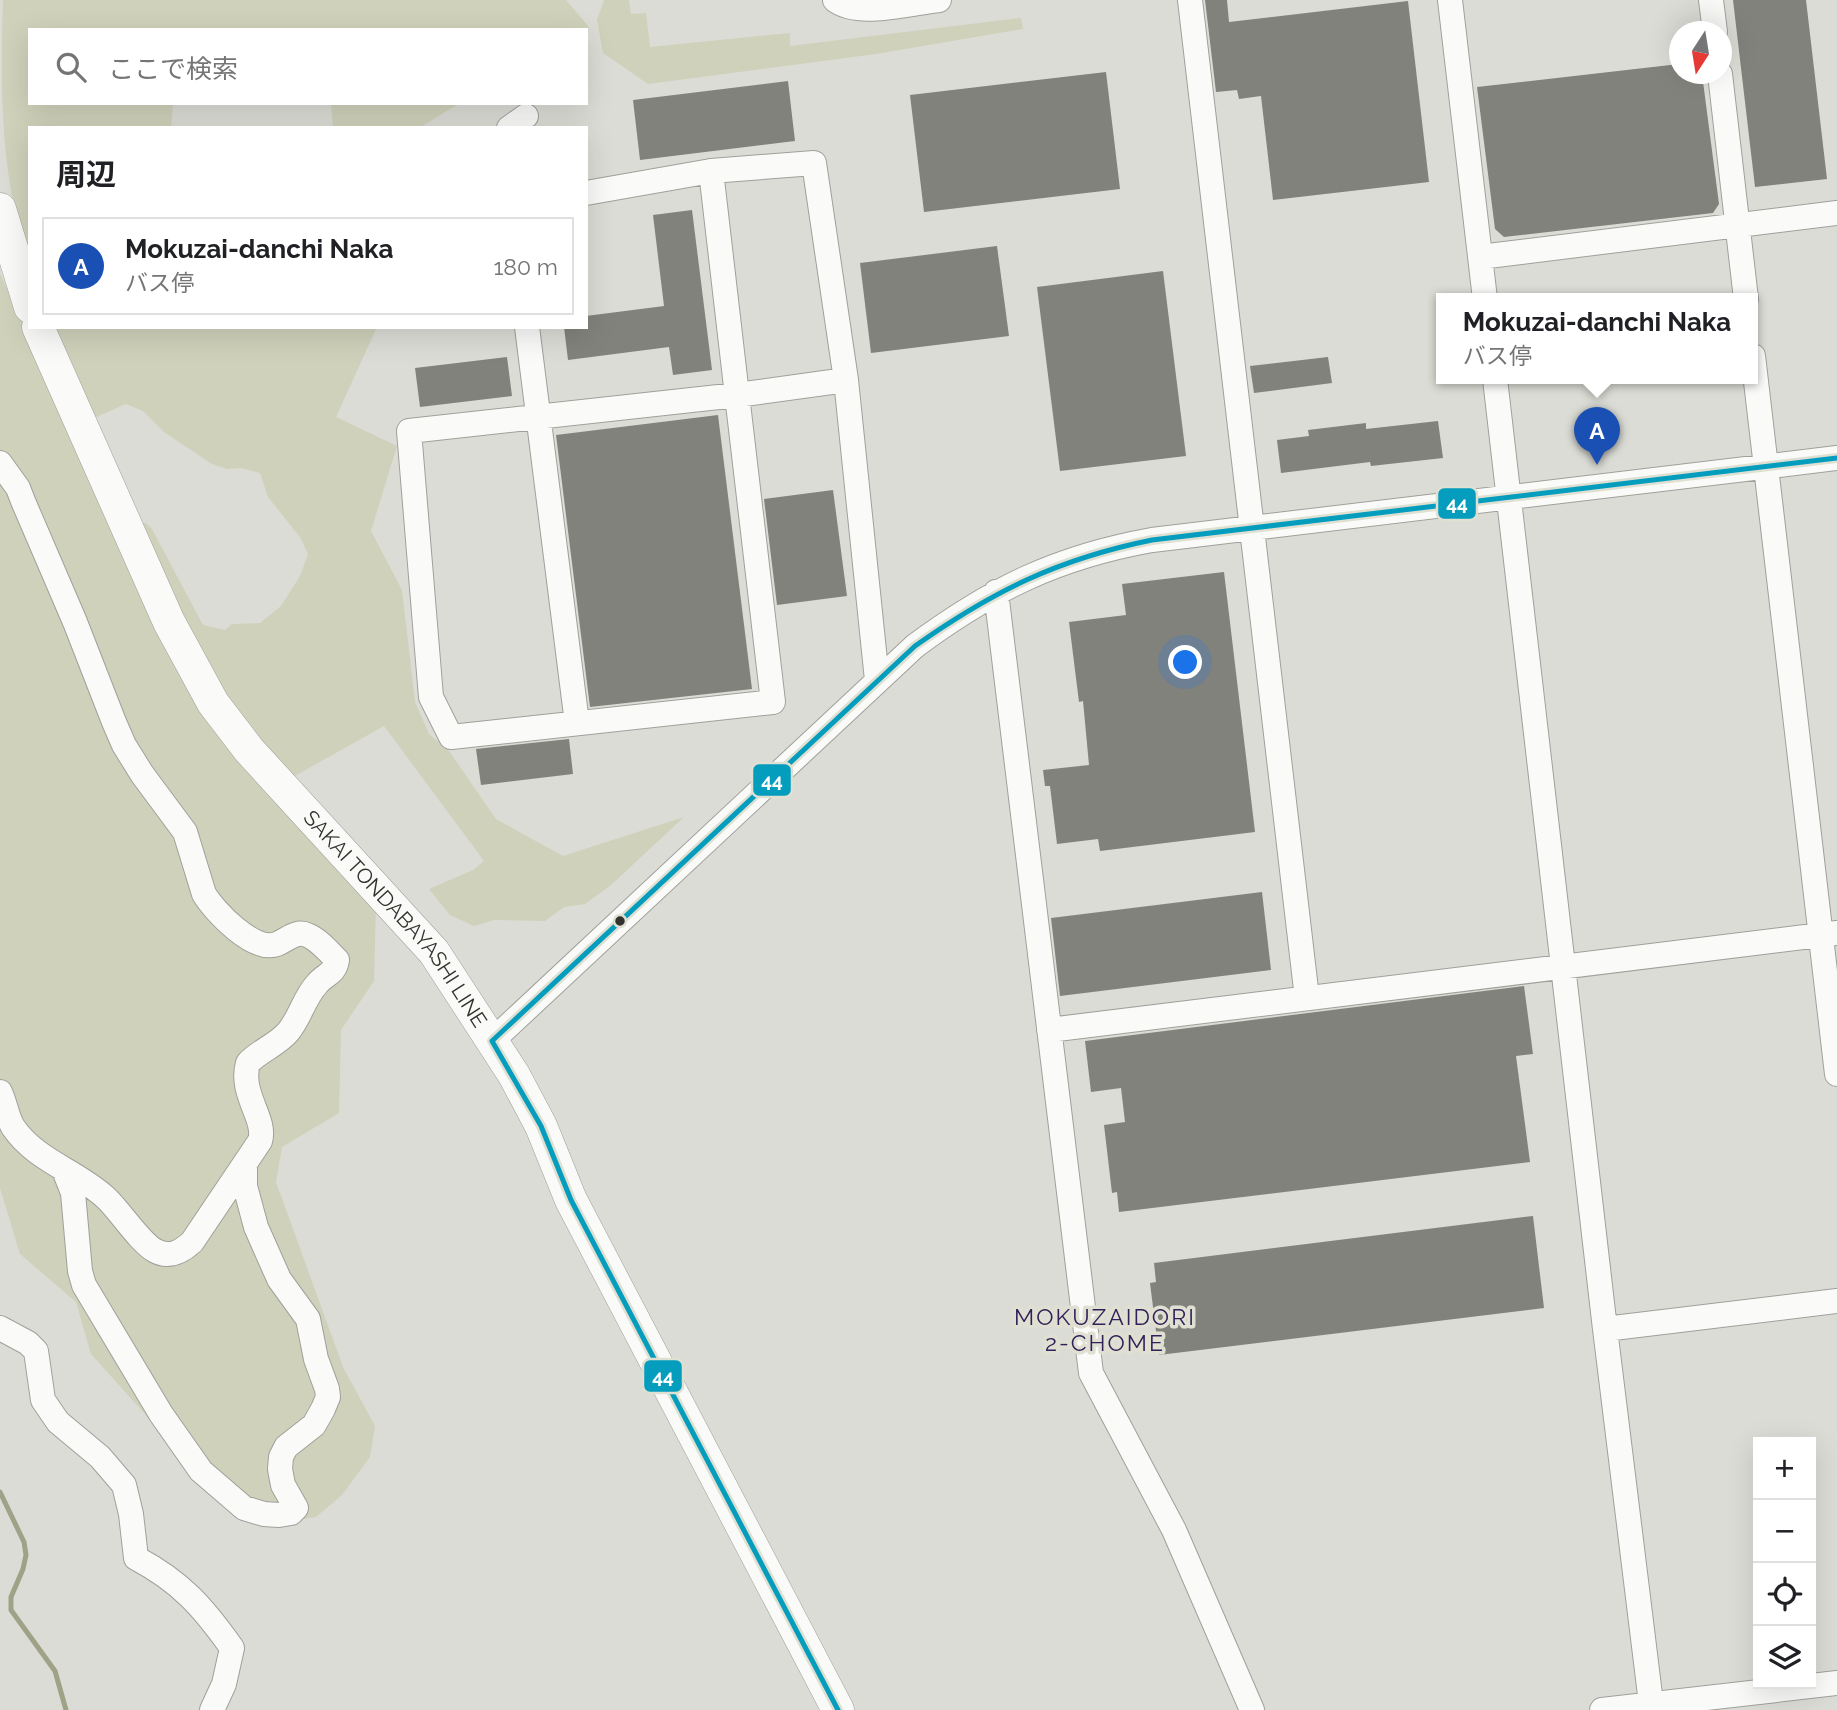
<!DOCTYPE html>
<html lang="ja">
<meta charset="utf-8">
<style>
:root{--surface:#fff;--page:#f6f6f6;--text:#202124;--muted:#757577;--line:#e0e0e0;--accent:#6e6e68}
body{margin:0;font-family:Raleway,"Noto Sans JP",sans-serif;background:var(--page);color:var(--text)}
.controls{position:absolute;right:21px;bottom:21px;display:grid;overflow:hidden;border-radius:0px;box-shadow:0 7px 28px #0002}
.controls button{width:63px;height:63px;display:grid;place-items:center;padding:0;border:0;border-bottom:2px solid var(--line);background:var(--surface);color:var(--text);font:35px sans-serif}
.compass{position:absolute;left:1669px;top:21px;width:63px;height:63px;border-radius:50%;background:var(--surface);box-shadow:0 7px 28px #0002;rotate:192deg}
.you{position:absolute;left:1186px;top:663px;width:24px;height:24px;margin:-18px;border:5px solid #fff;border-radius:50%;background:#1a73e8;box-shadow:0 0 0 10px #1a73e833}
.badge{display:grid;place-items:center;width:46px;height:46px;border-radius:50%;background:var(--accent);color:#fff;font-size:23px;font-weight:700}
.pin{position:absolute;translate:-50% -58px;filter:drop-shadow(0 2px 4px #0008)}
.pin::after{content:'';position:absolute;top:37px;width:24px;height:21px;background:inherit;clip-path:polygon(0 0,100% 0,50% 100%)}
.popup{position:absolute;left:1436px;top:293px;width:322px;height:91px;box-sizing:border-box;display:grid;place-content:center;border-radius:0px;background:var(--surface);filter:drop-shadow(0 2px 5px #0005);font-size:23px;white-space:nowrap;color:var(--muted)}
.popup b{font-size:26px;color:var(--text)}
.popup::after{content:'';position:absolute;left:50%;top:100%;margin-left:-14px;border:14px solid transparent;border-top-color:var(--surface)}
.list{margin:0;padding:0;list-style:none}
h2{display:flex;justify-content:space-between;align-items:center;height:91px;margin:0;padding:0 28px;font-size:30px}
h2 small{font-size:23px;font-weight:400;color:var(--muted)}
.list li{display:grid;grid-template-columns:46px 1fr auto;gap:21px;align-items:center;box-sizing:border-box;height:98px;margin:0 14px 14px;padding:0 14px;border:2px solid var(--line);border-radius:0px}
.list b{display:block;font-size:26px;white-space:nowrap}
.list p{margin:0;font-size:23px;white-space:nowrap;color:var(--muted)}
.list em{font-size:23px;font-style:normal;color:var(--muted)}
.icon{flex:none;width:38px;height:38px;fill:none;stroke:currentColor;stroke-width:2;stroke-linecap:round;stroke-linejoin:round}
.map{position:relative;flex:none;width:1837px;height:1710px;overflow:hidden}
.search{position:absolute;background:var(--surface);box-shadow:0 7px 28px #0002;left:28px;top:28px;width:560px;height:77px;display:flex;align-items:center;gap:18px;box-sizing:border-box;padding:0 24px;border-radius:0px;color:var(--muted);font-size:26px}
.panel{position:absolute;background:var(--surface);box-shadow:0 7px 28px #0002;left:28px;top:126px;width:560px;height:203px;border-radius:0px}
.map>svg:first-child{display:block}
.green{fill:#cfd1ba}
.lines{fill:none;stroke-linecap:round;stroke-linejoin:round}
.stream{stroke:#a0a287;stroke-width:5}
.building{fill:#82827d}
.minor-casing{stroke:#a0a09b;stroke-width:26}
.major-casing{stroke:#a0a09b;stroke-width:33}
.minor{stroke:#fafaf9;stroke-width:24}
.major{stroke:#fafaf9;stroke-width:32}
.bus-1-casing{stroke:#dfe0d2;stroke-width:10}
.bus-1{stroke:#059dbe;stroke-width:5}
.bus-dot{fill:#32332d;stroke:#dfe0d2;stroke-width:2.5}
.labels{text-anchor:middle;stroke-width:7;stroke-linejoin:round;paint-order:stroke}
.street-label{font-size:21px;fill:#32332d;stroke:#dfe0d2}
.neighbourhood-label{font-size:23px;letter-spacing:2px;fill:#31205a;stroke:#dfe0d2}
.line-badge{stroke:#dfe0d2;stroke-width:2.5}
.badge-label{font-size:19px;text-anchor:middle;font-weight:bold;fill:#fff}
</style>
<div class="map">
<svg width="1837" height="1710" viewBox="0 0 1837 1710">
<rect width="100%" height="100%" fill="#dcdcd6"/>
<!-- green -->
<path class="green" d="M 3,0 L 566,0 L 589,27 L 584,30 L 30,30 L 30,103 L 173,103 L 171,128 L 30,128 L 30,262 C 0,181 0,86 3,0 Z
M 604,0 L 629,0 L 631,14 L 646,13 L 650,47 L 790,33 L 790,46 L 1021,18 L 1023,29 L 876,54 L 648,84 L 603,53 L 597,20 Z
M 331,103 L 460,103 L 419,128 L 333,128 Z
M 0,274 L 136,569 L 376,907 L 374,981 L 341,1030 L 339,1113 L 282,1147 L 276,1182 L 343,1367 L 375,1426 L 370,1457 L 342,1495 L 316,1517 L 274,1524 L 192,1476 L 145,1414 L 91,1354 L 76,1302 L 20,1254 L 0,1188 Z
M 56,327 L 377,327 L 336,417 L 397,446 L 371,531 L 402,590 L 415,702 L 429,734 L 449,751 L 496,819 L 563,856 L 684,817 L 611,885 L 585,904 L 564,907 L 545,921 L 494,920 L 474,926 L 450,915 L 429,889 L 473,870 L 484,861 L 384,726 L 293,777 C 263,742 232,706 207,666 C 179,622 162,571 141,523 L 146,523 L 152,529 L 203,625 L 225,630 L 232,624 L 260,623 L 281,606 L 300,576 L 308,554 L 300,537 L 268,497 L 260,473 L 241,468 L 227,469 L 212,464 L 164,432 L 143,411 L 126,404 L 94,418 Z"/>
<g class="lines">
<!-- stream -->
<path class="stream" d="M 0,1492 L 24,1542 L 26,1555 L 23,1569 L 11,1597 L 11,1610 L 55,1671 L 66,1710"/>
</g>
<!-- building -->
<path class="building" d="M 1205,0 L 1227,0 L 1229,22 L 1408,1 L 1429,182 L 1273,200 L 1261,96 L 1239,99 L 1237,90 L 1216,92 Z
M 1733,0 L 1806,0 L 1827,179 L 1755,187 Z
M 1679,64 L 1679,74 L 1702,74 L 1719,204 L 1713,213 L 1504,237 L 1495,229 L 1477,87 Z
M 1106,72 L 1120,189 L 924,212 L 910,95 Z
M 788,81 L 795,141 L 640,160 L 633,100 Z
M 692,210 L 712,370 L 673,375 L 669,347 L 568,360 L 564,327 L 586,327 L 586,316 L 664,306 L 653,215 Z
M 997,246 L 1009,336 L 871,353 L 860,263 Z
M 1163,271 L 1186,456 L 1060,471 L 1037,287 Z
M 507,357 L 512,396 L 420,407 L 415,368 Z
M 1328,357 L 1332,383 L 1254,393 L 1250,366 Z
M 718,415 L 752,689 L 590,707 L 556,435 Z
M 1438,421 L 1443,458 L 1371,466 L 1370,462 L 1281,473 L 1277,440 L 1309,436 L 1308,430 L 1366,423 L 1366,429 Z
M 833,490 L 847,596 L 777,605 L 764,499 Z
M 1224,572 L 1255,832 L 1100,851 L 1098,839 L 1057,844 L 1050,786 L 1045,786 L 1043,770 L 1089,765 L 1083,701 L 1079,702 L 1069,622 L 1126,615 L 1122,584 Z
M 569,739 L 573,774 L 481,785 L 476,749 Z
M 1262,892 L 1271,970 L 1060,996 L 1051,918 Z
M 1524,986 L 1533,1054 L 1516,1056 L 1530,1162 L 1119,1212 L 1117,1192 L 1112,1193 L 1104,1125 L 1125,1122 L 1121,1088 L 1091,1092 L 1085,1041 Z
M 1533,1216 L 1544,1308 L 1159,1355 L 1150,1283 L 1156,1282 L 1154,1263 Z"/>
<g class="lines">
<!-- minor casing -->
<g class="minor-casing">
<path id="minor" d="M 835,0 C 858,18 911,3 939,0
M 1190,0 L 1307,998
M 1450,0 L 1485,299
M 1711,0 L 1715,32
M 1720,74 L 1746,299
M 509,128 L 526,116
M 711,171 L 737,395 L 846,380
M 586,193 L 711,171 L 814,163 L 846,380 L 877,680
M 1480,257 L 1837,213
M 527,327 L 577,723
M 1753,356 L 1837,1074
M 1495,379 L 1605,1329 L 1837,1301
M 737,395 L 773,702 L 451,737 L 431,697 L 409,431 Z
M 0,463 L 18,488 L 23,501 L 75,622 L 114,722 L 124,745 L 142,774 L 185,832 L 204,894 C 215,912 254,953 277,944 C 287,940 296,930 307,935 C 318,939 329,952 337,960 C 335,974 325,974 317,984 C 304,998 300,1018 288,1032 C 277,1045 259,1051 248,1063 C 239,1094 267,1119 260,1141 L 192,1242 C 181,1252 169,1259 154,1250 C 139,1241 120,1211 106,1198 C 77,1171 36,1161 13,1127 C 7,1117 5,1102 0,1092
M 996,592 L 1091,1373 L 1174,1530 L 1252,1710
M 1049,1030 L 1837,933
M 492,1041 L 915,646 C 992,589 1057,557 1152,540 L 1837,458
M 64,1170 L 73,1193 L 80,1271 L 84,1285 L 161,1414 L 201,1471 L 244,1508 L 264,1514 L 279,1515 L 291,1513 L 296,1508 L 283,1485 L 280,1469 L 281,1457 L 286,1447 L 314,1425 L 323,1409 L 328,1397 L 327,1389 L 316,1359 L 308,1319 L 279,1279 L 256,1227 L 245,1186 L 245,1164
M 0,1328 L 28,1343 L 36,1351 L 43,1400 L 58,1422 L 100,1457 L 124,1485 L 131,1514 L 136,1558 C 181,1582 203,1607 232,1648 L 224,1684 L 212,1710
M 1605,1329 L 1651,1703
M 1602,1710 L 1837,1683"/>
</g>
<!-- major casing -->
<g class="major-casing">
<g id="major">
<path d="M 0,209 L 30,307"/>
<path id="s1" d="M 38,327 L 169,622 L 213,703 L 249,750 L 434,952 L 514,1075 L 541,1126 L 571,1200 L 838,1710"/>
</g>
</g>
<!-- minor -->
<use href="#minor" class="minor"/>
<!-- major -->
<use href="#major" class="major"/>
<!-- bus-1 casing -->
<g class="bus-1-casing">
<path id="bus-1" d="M 492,1041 L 915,646 C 993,591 1058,559 1152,540 L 1837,458
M 492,1041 L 541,1126 L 571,1200 L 838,1710"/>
</g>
<!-- bus-1 -->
<use href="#bus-1" class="bus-1"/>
</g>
<!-- markers -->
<circle class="bus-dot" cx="620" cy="921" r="6"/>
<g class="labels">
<!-- street labels -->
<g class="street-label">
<text dy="7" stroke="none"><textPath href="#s1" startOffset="698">SAKAI TONDABAYASHI LINE</textPath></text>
</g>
<!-- neighbourhood labels -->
<g class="neighbourhood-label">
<text x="1105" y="1325">MOKUZAIDORI<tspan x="1105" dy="26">2-CHOME</tspan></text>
</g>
</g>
<g class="line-badge">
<rect x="1437" y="487" width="40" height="33" rx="7" fill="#059dbe"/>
<rect x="752" y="763" width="40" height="34" rx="7" fill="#059dbe"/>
<rect x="643" y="1359" width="40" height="34" rx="7" fill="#059dbe"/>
</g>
<g class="badge-label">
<text x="1457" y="510">44</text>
<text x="772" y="787">44</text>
<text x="663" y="1383">44</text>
</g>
</svg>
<div class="controls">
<button>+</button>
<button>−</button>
<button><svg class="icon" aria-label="locate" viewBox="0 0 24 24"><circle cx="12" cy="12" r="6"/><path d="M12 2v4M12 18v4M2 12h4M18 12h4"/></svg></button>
<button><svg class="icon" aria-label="layers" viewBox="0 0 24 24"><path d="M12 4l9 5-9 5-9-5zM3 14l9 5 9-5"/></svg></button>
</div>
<svg class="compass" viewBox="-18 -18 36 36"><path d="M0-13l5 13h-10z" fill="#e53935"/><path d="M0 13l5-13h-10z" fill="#757577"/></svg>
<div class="you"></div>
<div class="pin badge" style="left:1597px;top:465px;background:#1a4fb4">A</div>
<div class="popup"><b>Mokuzai-danchi Naka</b>バス停</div>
<div class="search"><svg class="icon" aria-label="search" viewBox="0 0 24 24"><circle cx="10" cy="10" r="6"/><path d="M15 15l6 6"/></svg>ここで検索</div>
<section class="panel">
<h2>周辺<small></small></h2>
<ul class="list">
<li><span class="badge" style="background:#1a4fb4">A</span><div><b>Mokuzai-danchi Naka</b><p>バス停</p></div><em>180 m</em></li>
</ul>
</section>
</div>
